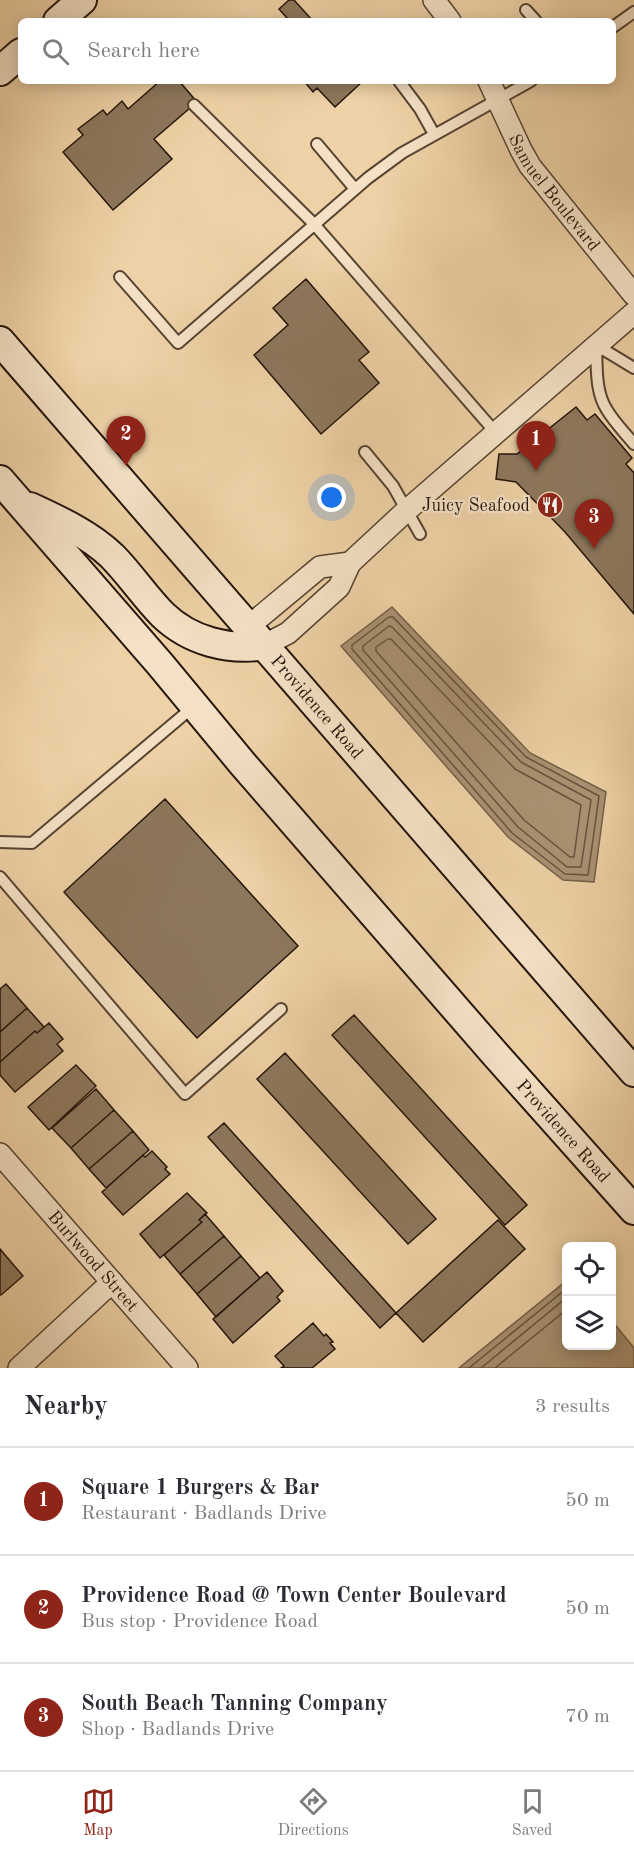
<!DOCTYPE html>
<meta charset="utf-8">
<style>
:root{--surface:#fff;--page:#f7f7f7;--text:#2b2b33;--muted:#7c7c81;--line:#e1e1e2;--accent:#8f2418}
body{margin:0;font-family:"Old Standard TT",serif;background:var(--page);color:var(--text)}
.controls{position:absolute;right:18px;bottom:18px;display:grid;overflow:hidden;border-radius:9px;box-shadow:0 3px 15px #0003}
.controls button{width:54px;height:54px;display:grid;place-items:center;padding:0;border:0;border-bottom:2px solid var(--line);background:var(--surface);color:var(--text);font:30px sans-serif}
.you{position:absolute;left:332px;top:498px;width:21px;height:21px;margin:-15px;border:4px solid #fff;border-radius:50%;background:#1a73e8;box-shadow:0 0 0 9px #1a73e833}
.badge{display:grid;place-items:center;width:39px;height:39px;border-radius:50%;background:var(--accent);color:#fff;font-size:20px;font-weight:700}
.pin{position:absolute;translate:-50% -50px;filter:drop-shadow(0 2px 3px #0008)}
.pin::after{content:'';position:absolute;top:32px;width:21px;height:18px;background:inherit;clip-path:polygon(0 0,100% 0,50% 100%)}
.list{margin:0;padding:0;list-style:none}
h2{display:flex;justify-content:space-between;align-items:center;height:78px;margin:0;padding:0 24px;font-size:26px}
h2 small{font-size:20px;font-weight:400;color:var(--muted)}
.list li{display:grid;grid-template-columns:39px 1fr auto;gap:18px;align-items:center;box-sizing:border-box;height:108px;padding:0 24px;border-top:2px solid var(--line)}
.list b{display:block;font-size:22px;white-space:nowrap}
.list p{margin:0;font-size:20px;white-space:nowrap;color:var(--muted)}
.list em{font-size:20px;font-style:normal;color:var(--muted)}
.icon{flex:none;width:33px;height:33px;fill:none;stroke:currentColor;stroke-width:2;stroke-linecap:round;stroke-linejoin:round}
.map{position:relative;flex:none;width:634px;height:1368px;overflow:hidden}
.search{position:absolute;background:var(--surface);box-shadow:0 3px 15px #0003;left:18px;right:18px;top:18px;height:66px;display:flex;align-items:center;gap:15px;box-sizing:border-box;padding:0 21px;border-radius:9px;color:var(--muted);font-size:22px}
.sheet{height:402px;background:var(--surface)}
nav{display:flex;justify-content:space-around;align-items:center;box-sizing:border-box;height:84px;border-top:2px solid var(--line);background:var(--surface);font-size:16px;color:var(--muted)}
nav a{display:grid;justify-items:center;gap:3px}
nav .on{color:var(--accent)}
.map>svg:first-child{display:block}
.water{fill:#a99171;stroke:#745f48;stroke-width:1.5}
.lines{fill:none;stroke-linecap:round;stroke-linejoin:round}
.shore{stroke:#66533e;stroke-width:1.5}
.building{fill:#8d775c;stroke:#24150b;stroke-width:1.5}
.lane-casing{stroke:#564432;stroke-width:14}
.street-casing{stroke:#564432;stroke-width:24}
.secondary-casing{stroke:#24150b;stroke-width:32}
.lane{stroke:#f4e1c5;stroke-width:10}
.street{stroke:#f4e1c5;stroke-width:21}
.secondary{stroke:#f4e1c5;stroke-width:28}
.labels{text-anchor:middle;stroke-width:4.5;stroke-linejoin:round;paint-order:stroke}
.street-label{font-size:18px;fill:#24150b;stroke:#f4e1c5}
.poi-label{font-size:18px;fill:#24150b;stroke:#f4e1c5;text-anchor:end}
</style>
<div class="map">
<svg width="634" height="1368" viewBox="0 0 634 1368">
<rect width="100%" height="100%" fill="#eed1a6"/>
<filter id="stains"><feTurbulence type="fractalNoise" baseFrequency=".00333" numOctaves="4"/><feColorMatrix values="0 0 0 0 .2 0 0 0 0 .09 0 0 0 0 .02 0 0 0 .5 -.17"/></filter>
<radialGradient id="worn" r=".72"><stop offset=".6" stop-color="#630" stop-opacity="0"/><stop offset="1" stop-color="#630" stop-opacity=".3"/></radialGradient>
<!-- water -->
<path class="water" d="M 392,607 L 530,753 L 606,792 L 594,882 L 563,880 L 508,837 L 341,646 Z
M 566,1281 L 566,1346 L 612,1346 L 612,1321 L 634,1348 L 634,1368 L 459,1368 Z"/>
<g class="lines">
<!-- shore -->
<path class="shore" d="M 393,617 L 526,757 L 599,796 L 588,875 L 565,874 L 512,833 L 352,649 L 352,645 L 389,617 Z
M 389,626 L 392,627 L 521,762 L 591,800 L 581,867 L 567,867 L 518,827 L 363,650 L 363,646 Z
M 388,639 L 391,639 L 515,769 L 581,805 L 574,857 L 570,857 L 524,820 L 376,651 L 376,647 Z
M 469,1368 L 566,1289
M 481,1368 L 566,1298
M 495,1368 L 566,1310"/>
</g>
<!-- building -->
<path class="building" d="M 289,0 L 294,0 L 313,21 L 284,21 L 287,18 L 279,9 Z
M 160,81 L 179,81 L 197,102 L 154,139 L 172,159 L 113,210 L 63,152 L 83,135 L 78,129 L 103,110 L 107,115 L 122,101 L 128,109 Z
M 304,81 L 363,81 L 335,107 L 317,88 L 313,92 Z
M 306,279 L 369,352 L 359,360 L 379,383 L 321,434 L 254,355 L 288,325 L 273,308 Z
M 576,407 L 587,420 L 595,414 L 632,458 L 626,464 L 634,473 L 634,614 L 565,532 L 516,482 L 496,479 L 499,454 L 517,454 Z
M 165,799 L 298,946 L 197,1038 L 64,892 Z
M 6,984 L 27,1008 L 0,1032 L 0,989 Z
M 27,1008 L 44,1027 L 37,1033 L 35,1031 L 0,1062 L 0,1032 Z
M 354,1015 L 527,1205 L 505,1225 L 332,1035 Z
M 49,1023 L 63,1039 L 57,1044 L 63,1051 L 15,1092 L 0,1075 L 0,1062 L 35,1031 L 37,1033 Z
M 285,1053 L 436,1219 L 408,1244 L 257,1079 Z
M 76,1065 L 96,1086 L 49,1130 L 28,1107 Z
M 96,1089 L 114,1110 L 71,1148 L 52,1128 Z
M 114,1110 L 133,1131 L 89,1169 L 71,1148 Z
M 224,1123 L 396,1313 L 380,1328 L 208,1137 Z
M 133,1131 L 149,1150 L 106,1188 L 89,1169 Z
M 152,1151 L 167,1167 L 165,1169 L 170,1174 L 123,1215 L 102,1192 L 143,1155 L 145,1157 Z
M 187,1193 L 207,1213 L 199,1220 L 202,1222 L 160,1258 L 140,1234 Z
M 205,1214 L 224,1236 L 180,1274 L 164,1255 L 202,1222 L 199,1220 Z
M 498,1220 L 525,1249 L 423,1342 L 396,1313 Z
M 224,1236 L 241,1256 L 197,1294 L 180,1274 Z
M 0,1249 L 23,1276 L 1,1295 L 0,1294 Z
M 241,1256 L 260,1278 L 216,1317 L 197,1294 Z
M 267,1272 L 283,1291 L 277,1297 L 280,1301 L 233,1343 L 213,1319 Z
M 313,1323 L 324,1336 L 326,1334 L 333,1342 L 330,1343 L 335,1349 L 312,1368 L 281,1368 L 284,1366 L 275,1356 Z"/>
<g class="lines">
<!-- lane casing -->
<g class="lane-casing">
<path id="lane" d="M 526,10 L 536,21
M 613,27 L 634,12
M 399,81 L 420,109 L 434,134
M 194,105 L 314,224 L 496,433
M 317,144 L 355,189
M 120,277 L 178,343 L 368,178 L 402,153 L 531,81
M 596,345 C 597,366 595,392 607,410 C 614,422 625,433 634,444
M 596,345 L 634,368
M 365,452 L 393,486 L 420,534
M 0,842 L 32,843 L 193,707
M 0,877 L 185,1094 L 281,1009"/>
</g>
<!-- street casing -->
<g class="street-casing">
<g id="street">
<path d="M 434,0 L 450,21"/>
<path id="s1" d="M 489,81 L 521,150 L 530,166 L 634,295"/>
<path d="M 248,627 L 320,567 L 350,563"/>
<path d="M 265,645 L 288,633 L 339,587 L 350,563 L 406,511 L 634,313"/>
<path id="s2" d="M 0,1154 L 187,1368"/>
<path d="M 19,1368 L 112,1282"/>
</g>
</g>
<!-- secondary casing -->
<g class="secondary-casing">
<g id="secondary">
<path d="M 58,21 L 82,0"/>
<path d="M 0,71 L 21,53"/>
<path id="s3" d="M 0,341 L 634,1072"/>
<path id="s4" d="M 0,480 L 160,664 L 242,763 L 495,1054 L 634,1210"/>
<path d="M 30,507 C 58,520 89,534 112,556 C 130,574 145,597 163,615 C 190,641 229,651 265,645"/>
</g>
</g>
<!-- lane -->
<use href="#lane" class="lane"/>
<!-- street -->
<use href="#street" class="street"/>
<!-- secondary -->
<use href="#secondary" class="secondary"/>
</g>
<!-- icons -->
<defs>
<g id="restaurant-disc" transform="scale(1.35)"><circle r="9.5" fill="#8f2418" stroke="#f4e1c5"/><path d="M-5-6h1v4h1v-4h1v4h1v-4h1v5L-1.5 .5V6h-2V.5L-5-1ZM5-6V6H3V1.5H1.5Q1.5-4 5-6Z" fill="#fff"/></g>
</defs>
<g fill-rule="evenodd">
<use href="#restaurant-disc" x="550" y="505"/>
</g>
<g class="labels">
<!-- street labels -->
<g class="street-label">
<text dy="6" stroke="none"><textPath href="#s1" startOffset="130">Samuel Boulevard</textPath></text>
<text dy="6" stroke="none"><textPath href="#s3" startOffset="484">Providence Road</textPath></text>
<text dy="6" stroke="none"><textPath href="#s4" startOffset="861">Providence Road</textPath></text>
<text dy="6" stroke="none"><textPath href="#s2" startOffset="142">Burlwood Street</textPath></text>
</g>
<!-- poi labels -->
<g class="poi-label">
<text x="530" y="511">Juicy Seafood</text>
</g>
</g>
<rect width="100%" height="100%" filter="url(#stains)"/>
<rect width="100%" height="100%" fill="url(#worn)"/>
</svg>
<div class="controls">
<button><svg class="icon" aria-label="locate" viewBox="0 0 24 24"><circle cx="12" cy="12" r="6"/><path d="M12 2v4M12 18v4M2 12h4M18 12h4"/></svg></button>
<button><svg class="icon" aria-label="layers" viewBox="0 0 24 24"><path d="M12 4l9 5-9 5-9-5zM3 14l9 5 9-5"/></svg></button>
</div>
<div class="you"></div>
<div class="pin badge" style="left:536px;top:471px">1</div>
<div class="pin badge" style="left:126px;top:466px">2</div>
<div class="pin badge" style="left:594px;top:549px">3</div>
<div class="search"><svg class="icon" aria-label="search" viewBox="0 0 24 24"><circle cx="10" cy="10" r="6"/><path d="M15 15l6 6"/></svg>Search here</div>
</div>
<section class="sheet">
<h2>Nearby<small>3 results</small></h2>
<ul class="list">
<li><span class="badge">1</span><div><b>Square 1 Burgers &amp; Bar</b><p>Restaurant · Badlands Drive</p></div><em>50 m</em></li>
<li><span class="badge">2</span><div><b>Providence Road @ Town Center Boulevard</b><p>Bus stop · Providence Road</p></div><em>50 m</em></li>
<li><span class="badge">3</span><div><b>South Beach Tanning Company</b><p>Shop · Badlands Drive</p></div><em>70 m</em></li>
</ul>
</section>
<nav>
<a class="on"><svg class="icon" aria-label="map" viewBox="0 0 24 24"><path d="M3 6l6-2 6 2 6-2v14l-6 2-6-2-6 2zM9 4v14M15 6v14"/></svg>Map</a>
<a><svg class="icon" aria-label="directions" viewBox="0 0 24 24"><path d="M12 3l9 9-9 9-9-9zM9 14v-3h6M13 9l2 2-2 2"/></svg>Directions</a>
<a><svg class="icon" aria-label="saved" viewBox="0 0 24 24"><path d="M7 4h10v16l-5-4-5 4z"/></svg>Saved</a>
</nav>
